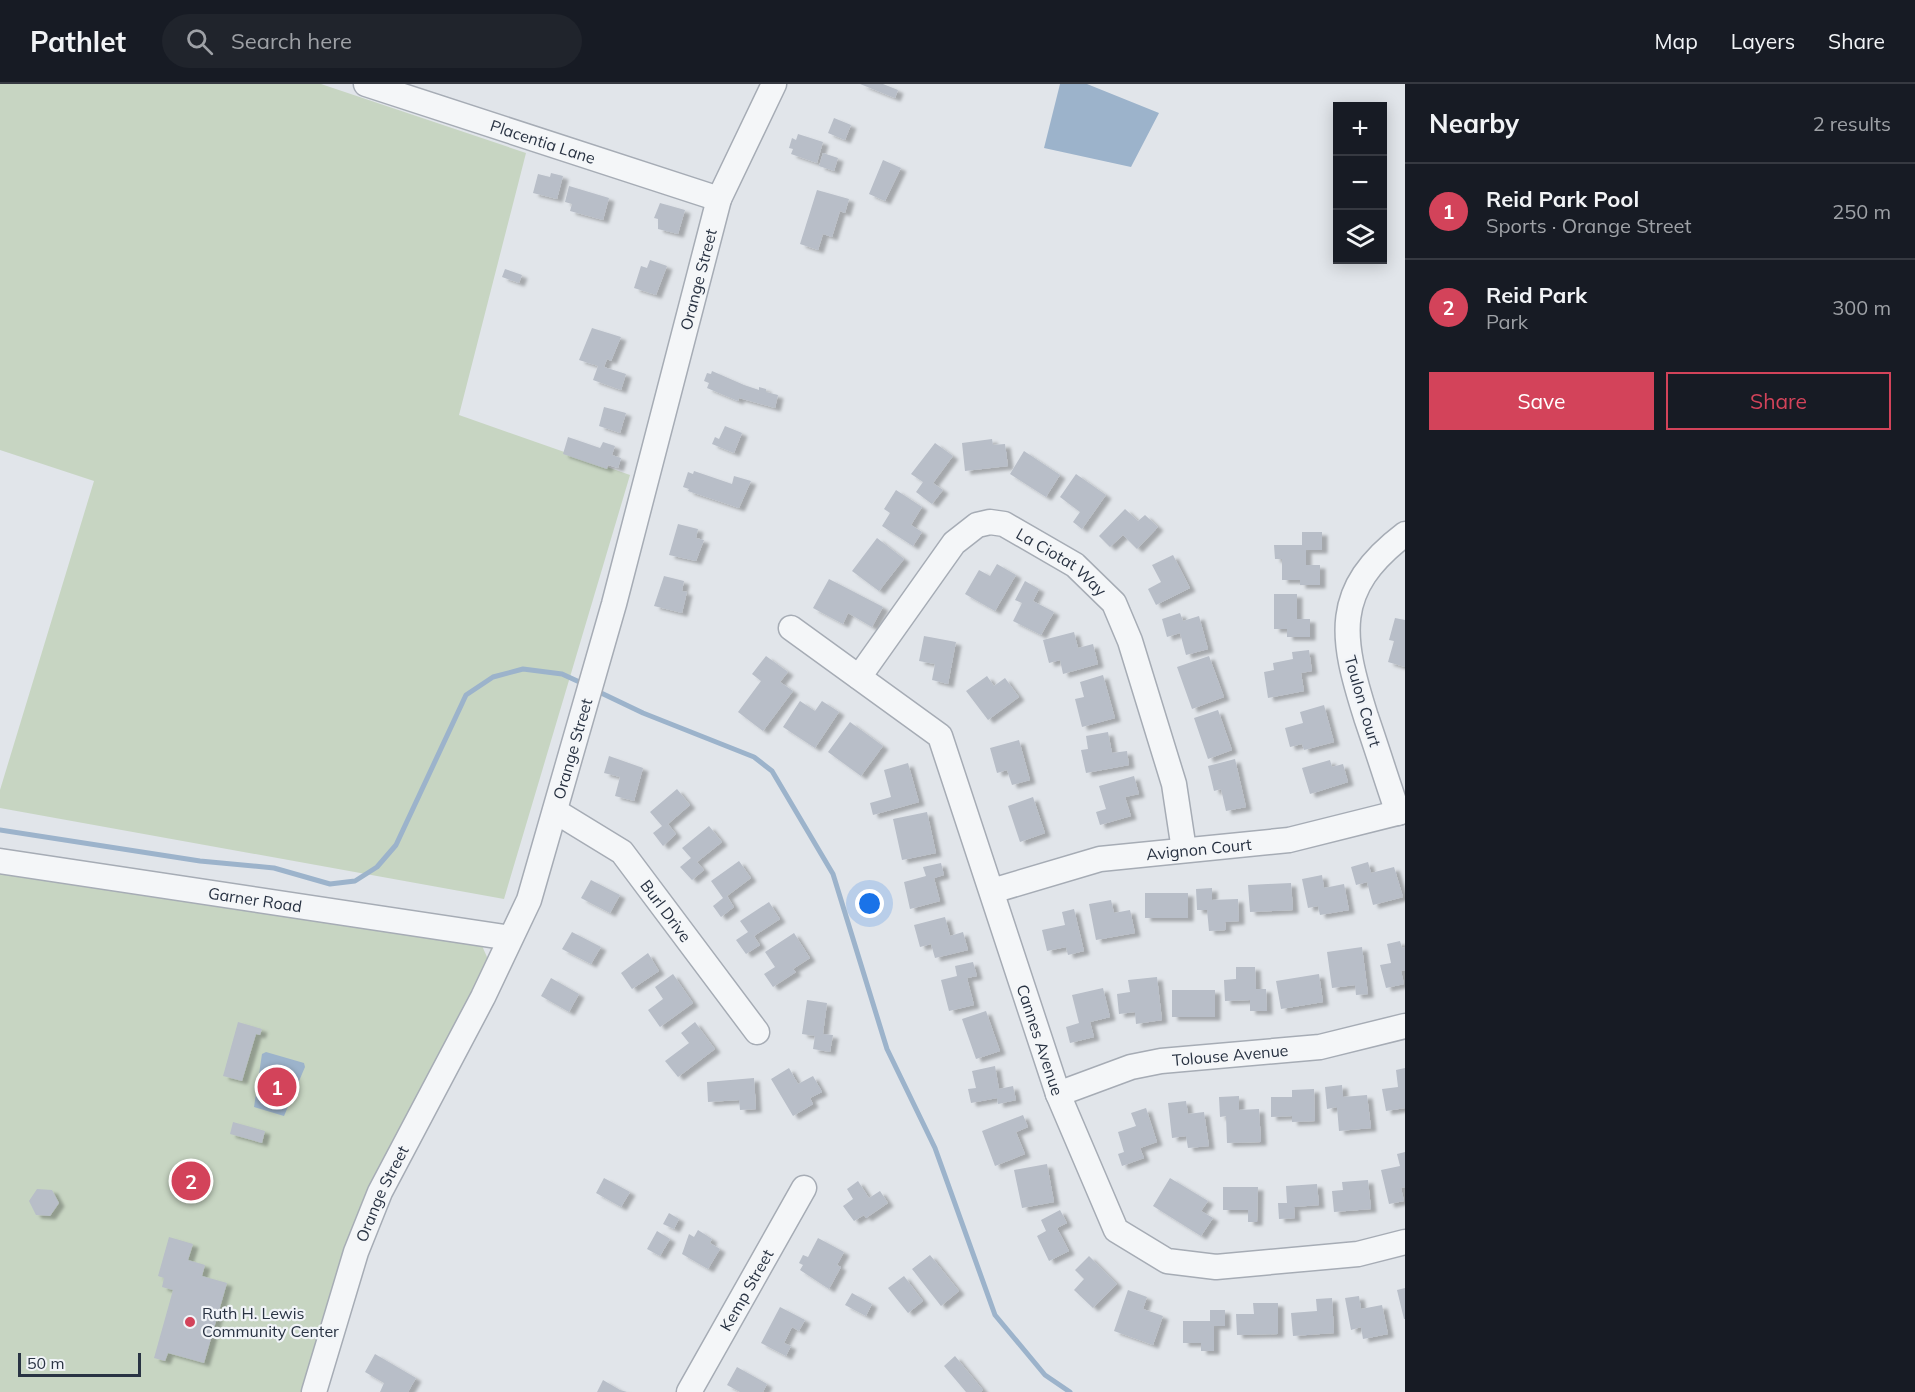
<!DOCTYPE html>
<meta charset="utf-8">
<style>
:root{--surface:#171b24;--page:#20242c;--text:#f1f3f6;--muted:#9ea1a6;--line:#363941;--accent:#d3435a}
body{margin:0;font-family:Mulish,sans-serif;background:var(--page);color:var(--text)}
.controls{position:absolute;right:18px;top:18px;display:grid;overflow:hidden;border-radius:0px;box-shadow:0 3px 15px #0003}
.controls button{width:54px;height:54px;display:grid;place-items:center;padding:0;border:0;border-bottom:2px solid var(--line);background:var(--surface);color:var(--text);font:30px sans-serif}
.scale{position:absolute;left:18px;bottom:15px;width:123px;box-sizing:border-box;padding-left:6px;border:3px solid #293343;border-top:0;font-size:16px;line-height:21px;white-space:nowrap;color:#293343;-webkit-text-stroke:4px #f1f4f8;paint-order:stroke}
.you{position:absolute;left:870px;top:820px;width:21px;height:21px;margin:-15px;border:4px solid #fff;border-radius:50%;background:#1a73e8;box-shadow:0 0 0 9px #1a73e833}
.badge{display:grid;place-items:center;width:39px;height:39px;border-radius:50%;background:var(--accent);color:#fff;font-size:20px;font-weight:700}
.pin{position:absolute;translate:-50% -50%;border:3px solid #fff;box-shadow:0 2px 6px #0006}
.list{margin:0;padding:0;list-style:none}
h2{display:flex;justify-content:space-between;align-items:center;height:78px;margin:0;padding:0 24px;font-size:26px}
h2 small{font-size:20px;font-weight:400;color:var(--muted)}
.list li{display:grid;grid-template-columns:39px 1fr auto;gap:18px;align-items:center;box-sizing:border-box;height:96px;padding:0 24px;border-top:2px solid var(--line)}
.list b{display:block;font-size:22px;white-space:nowrap}
.list p{margin:0;font-size:20px;white-space:nowrap;color:var(--muted)}
.list em{font-size:20px;font-style:normal;color:var(--muted)}
.actions{display:flex;gap:12px;padding:18px 24px}
.actions a{flex:1;padding:14px 0;border:2px solid var(--accent);border-radius:0px;text-align:center;font-size:21px;color:var(--accent)}
.actions .main{background:var(--accent);color:#fff}
.icon{flex:none;width:33px;height:33px;fill:none;stroke:currentColor;stroke-width:2;stroke-linecap:round;stroke-linejoin:round}
.map{position:relative;flex:none;width:1405px;height:1308px;overflow:hidden}
header{display:flex;align-items:center;gap:36px;box-sizing:border-box;height:84px;padding:0 30px;background:var(--surface);border-bottom:2px solid var(--line)}
header strong{font-size:28px}
nav{display:flex;gap:33px;margin-inline-start:auto;font-size:21px}
.search{width:420px;height:54px;background:var(--page);display:flex;align-items:center;gap:15px;box-sizing:border-box;padding:0 21px;border-radius:33px;color:var(--muted);font-size:22px}
main{display:flex}
aside{flex:1;background:var(--surface)}
.map>svg:first-child{display:block}
.green{fill:#c7d5c2}
.water{fill:#9cb3cb}
.lines{fill:none;stroke-linecap:round;stroke-linejoin:round}
.stream{stroke:#9cb3cb;stroke-width:5}
.building{fill:#b8bec8;filter:url(#shadow)}
.minor-casing{stroke:#a6acb5;stroke-width:27}
.minor{stroke:#f4f6f8;stroke-width:24}
.poi-dot{fill:#d3435a;stroke:#f1f4f8;stroke-width:2}
.labels{text-anchor:middle;stroke-width:4.5;stroke-linejoin:round;paint-order:stroke}
.street-label{font-size:16px;fill:#293343;stroke:#f1f4f8}
.poi-label{font-size:16px;fill:#293343;stroke:#f1f4f8;text-anchor:start}
</style>
<header>
<strong>Pathlet</strong>
<div class="search"><svg class="icon" aria-label="search" viewBox="0 0 24 24"><circle cx="10" cy="10" r="6"/><path d="M15 15l6 6"/></svg>Search here</div>
<nav><a>Map</a><a>Layers</a><a>Share</a></nav>
</header>
<main>
<div class="map">
<svg width="1405" height="1308" viewBox="0 0 1405 1308">
<defs>
<filter id="shadow"><feDropShadow dx="5.5" dy="3.5" stdDeviation="1.5" flood-color="#0004"/></filter>
</defs>
<rect width="100%" height="100%" fill="#e1e5ea"/>
<!-- green -->
<path class="green" d="M 0,0 L 321,0 L 526,69 L 459,331 L 630,391 L 504,815 L 0,724 L 0,706 L 94,397 L 0,366 Z
M 0,784 L 479,855 L 491,882 L 306,1308 L 0,1308 Z"/>
<!-- water -->
<path class="water" d="M 1060,0 L 1087,0 L 1159,29 L 1131,83 L 1044,64 Z
M 266,968 L 304,979 L 305,983 L 284,1032 L 254,1023 L 262,970 Z"/>
<g class="lines">
<!-- stream -->
<path class="stream" d="M 597,607 L 643,629 L 754,673 L 772,687 L 833,790 L 887,965 L 935,1064 L 995,1231 L 1045,1291 L 1070,1308
M 0,746 L 200,777 L 274,784 L 330,800 L 355,797 L 377,783 L 396,761 L 466,611 L 493,593 L 523,585 L 562,590 L 586,601"/>
</g>
<!-- building -->
<path class="building" d="M 860,0 L 883,0 L 898,6 L 895,14 Z
M 834,34 L 851,41 L 845,56 L 828,49 Z
M 798,50 L 823,58 L 817,79 L 791,70 L 793,65 L 789,64 L 792,54 L 796,56 Z
M 823,69 L 838,74 L 834,87 L 819,82 Z
M 883,76 L 901,84 L 885,117 L 869,110 Z
M 551,89 L 563,92 L 557,115 L 533,109 L 538,90 L 550,93 Z
M 569,102 L 609,114 L 603,136 L 570,127 L 572,120 L 565,118 Z
M 817,106 L 849,115 L 845,129 L 840,127 L 832,153 L 823,150 L 818,166 L 800,160 Z
M 660,119 L 685,126 L 678,150 L 658,145 L 658,135 L 654,134 Z
M 650,176 L 667,182 L 656,211 L 634,204 L 641,182 L 647,184 Z
M 505,185 L 522,191 L 519,199 L 502,193 Z
M 592,244 L 621,253 L 611,277 L 607,275 L 604,283 L 626,290 L 621,306 L 593,296 L 598,282 L 579,276 Z
M 712,287 L 744,301 L 759,306 L 759,303 L 766,305 L 766,308 L 778,311 L 775,324 L 739,314 L 738,317 L 707,304 L 709,299 L 704,297 L 707,289 L 711,290 Z
M 604,323 L 626,329 L 620,349 L 599,342 Z
M 725,342 L 742,349 L 734,369 L 712,360 L 715,353 L 719,355 Z
M 568,353 L 600,364 L 603,358 L 615,362 L 612,371 L 621,374 L 618,384 L 608,381 L 607,385 L 563,370 Z
M 992,355 L 993,361 L 1005,360 L 1008,382 L 965,387 L 962,359 Z
M 935,359 L 953,372 L 933,399 L 943,406 L 932,420 L 916,408 L 923,398 L 911,390 Z
M 1024,367 L 1060,391 L 1046,413 L 1010,390 Z
M 694,387 L 732,400 L 734,392 L 751,397 L 739,424 L 688,407 L 689,405 L 683,403 L 688,388 L 693,390 Z
M 1076,390 L 1106,411 L 1082,445 L 1073,438 L 1080,428 L 1060,413 Z
M 896,406 L 922,423 L 911,441 L 922,448 L 913,462 L 882,442 L 890,429 L 884,425 Z
M 1125,425 L 1138,437 L 1145,431 L 1158,443 L 1137,465 L 1123,451 L 1110,463 L 1099,452 Z
M 678,440 L 698,445 L 696,454 L 704,456 L 696,477 L 669,471 Z
M 1302,448 L 1322,448 L 1322,466 L 1306,466 L 1306,481 L 1320,481 L 1320,501 L 1300,501 L 1300,496 L 1282,496 L 1282,475 L 1275,475 L 1274,461 L 1302,461 Z
M 877,454 L 904,475 L 879,507 L 852,487 Z
M 1173,471 L 1190,504 L 1156,521 L 1148,505 L 1161,498 L 1152,481 Z
M 997,480 L 1016,491 L 995,527 L 965,510 L 979,486 L 990,492 Z
M 664,492 L 684,497 L 682,507 L 687,508 L 682,529 L 654,522 Z
M 829,495 L 883,523 L 872,543 L 848,529 L 843,540 L 813,524 Z
M 1025,497 L 1039,505 L 1033,517 L 1054,528 L 1041,551 L 1013,537 L 1022,519 L 1015,516 Z
M 1274,510 L 1297,510 L 1297,535 L 1310,535 L 1310,553 L 1287,553 L 1287,545 L 1274,545 Z
M 1180,529 L 1183,537 L 1199,532 L 1208,565 L 1186,571 L 1180,549 L 1167,553 L 1162,535 Z
M 1395,534 L 1405,536 L 1405,583 L 1388,578 L 1394,557 L 1389,556 Z
M 1074,548 L 1078,564 L 1093,560 L 1098,580 L 1063,590 L 1060,576 L 1049,579 L 1043,556 Z
M 924,552 L 956,558 L 948,600 L 932,596 L 935,580 L 919,577 Z
M 1309,566 L 1312,587 L 1301,589 L 1304,607 L 1268,614 L 1264,588 L 1274,586 L 1273,579 L 1293,575 L 1292,568 Z
M 766,572 L 788,588 L 780,598 L 793,607 L 763,647 L 738,628 L 761,597 L 752,590 Z
M 1209,572 L 1224,613 L 1192,625 L 1177,583 Z
M 1103,591 L 1115,634 L 1082,643 L 1075,615 L 1084,613 L 1080,598 Z
M 987,592 L 994,602 L 1005,594 L 1019,613 L 988,636 L 966,607 Z
M 800,617 L 815,627 L 822,617 L 839,628 L 815,664 L 783,643 Z
M 1324,621 L 1334,658 L 1304,666 L 1302,660 L 1290,663 L 1285,644 L 1303,639 L 1300,628 Z
M 1218,626 L 1232,666 L 1208,675 L 1194,634 Z
M 850,638 L 883,662 L 861,692 L 828,668 Z
M 1108,648 L 1112,669 L 1127,667 L 1129,681 L 1086,689 L 1081,666 L 1088,665 L 1086,652 Z
M 1019,656 L 1030,696 L 1012,701 L 1007,686 L 997,689 L 990,664 Z
M 609,672 L 643,684 L 634,717 L 615,712 L 620,693 L 604,689 Z
M 1235,675 L 1246,723 L 1226,727 L 1221,705 L 1214,707 L 1208,682 Z
M 1330,676 L 1332,683 L 1343,680 L 1348,698 L 1310,710 L 1302,684 Z
M 908,679 L 919,718 L 873,731 L 870,719 L 891,713 L 884,686 Z
M 1134,692 L 1139,710 L 1125,713 L 1131,732 L 1100,741 L 1096,728 L 1106,725 L 1099,702 Z
M 677,705 L 690,721 L 668,740 L 676,750 L 663,762 L 653,749 L 662,742 L 650,728 Z
M 1033,713 L 1045,749 L 1020,758 L 1008,722 Z
M 927,728 L 936,769 L 902,776 L 893,735 Z
M 709,742 L 722,758 L 697,778 L 704,786 L 692,796 L 680,783 L 691,774 L 682,764 Z
M 739,777 L 751,794 L 727,812 L 734,823 L 721,833 L 713,822 L 723,814 L 711,797 Z
M 1368,778 L 1371,789 L 1394,783 L 1403,813 L 1373,821 L 1367,798 L 1356,801 L 1351,783 Z
M 941,779 L 944,791 L 934,794 L 940,817 L 910,825 L 904,798 L 926,792 L 923,783 Z
M 1322,791 L 1324,804 L 1344,800 L 1349,826 L 1320,831 L 1318,822 L 1308,824 L 1302,795 Z
M 591,796 L 620,811 L 610,829 L 581,814 Z
M 1291,799 L 1293,826 L 1250,828 L 1248,801 Z
M 1212,804 L 1212,816 L 1238,815 L 1239,837 L 1225,838 L 1226,846 L 1209,847 L 1207,826 L 1197,826 L 1196,805 Z
M 1145,809 L 1188,809 L 1188,834 L 1145,834 Z
M 1111,816 L 1114,829 L 1130,826 L 1135,849 L 1096,856 L 1089,820 Z
M 769,818 L 780,835 L 754,852 L 760,861 L 746,870 L 736,856 L 748,848 L 740,837 Z
M 1074,825 L 1084,867 L 1068,871 L 1066,863 L 1047,867 L 1042,846 L 1065,841 L 1062,828 Z
M 945,833 L 950,852 L 963,848 L 968,866 L 935,874 L 931,860 L 920,863 L 914,841 Z
M 572,848 L 601,863 L 591,880 L 562,865 Z
M 794,849 L 810,874 L 793,885 L 796,888 L 773,903 L 764,890 L 775,883 L 765,868 Z
M 1400,857 L 1402,864 L 1405,863 L 1405,886 L 1401,887 L 1404,900 L 1386,904 L 1380,881 L 1391,879 L 1387,860 Z
M 1362,863 L 1368,910 L 1356,911 L 1355,901 L 1332,904 L 1327,868 Z
M 648,869 L 659,887 L 632,905 L 621,889 Z
M 973,878 L 977,892 L 967,894 L 974,921 L 949,927 L 941,896 L 957,892 L 955,882 Z
M 1236,883 L 1255,883 L 1256,905 L 1266,905 L 1267,927 L 1250,927 L 1250,916 L 1225,917 L 1224,896 L 1236,895 Z
M 673,890 L 693,919 L 660,943 L 648,926 L 663,915 L 655,903 Z
M 1319,890 L 1323,918 L 1281,925 L 1276,897 Z
M 1157,893 L 1162,936 L 1136,940 L 1135,928 L 1119,930 L 1117,910 L 1130,908 L 1128,896 Z
M 551,894 L 579,910 L 569,928 L 541,912 Z
M 1103,904 L 1110,933 L 1090,938 L 1094,953 L 1070,959 L 1066,943 L 1079,939 L 1072,911 Z
M 1172,906 L 1215,906 L 1215,933 L 1172,933 Z
M 807,916 L 827,919 L 823,950 L 833,951 L 830,968 L 813,965 L 815,952 L 802,950 Z
M 986,927 L 1000,967 L 976,975 L 962,935 Z
M 238,938 L 262,945 L 260,951 L 256,950 L 242,997 L 223,992 Z
M 695,938 L 715,965 L 678,993 L 665,977 L 689,959 L 681,949 Z
M 995,982 L 999,1005 L 1013,1002 L 1016,1016 L 998,1020 L 997,1014 L 971,1019 L 968,1005 L 976,1004 L 972,987 Z
M 789,984 L 798,1000 L 813,992 L 822,1008 L 810,1014 L 813,1020 L 793,1032 L 771,995 Z
M 1405,984 L 1405,1024 L 1386,1027 L 1382,1005 L 1398,1003 L 1396,986 Z
M 754,994 L 756,1025 L 740,1026 L 739,1016 L 708,1018 L 707,998 Z
M 1342,1001 L 1343,1013 L 1367,1011 L 1371,1044 L 1339,1047 L 1337,1023 L 1327,1025 L 1325,1003 Z
M 1314,1005 L 1315,1037 L 1292,1038 L 1292,1032 L 1271,1033 L 1271,1013 L 1292,1013 L 1292,1006 Z
M 1239,1012 L 1239,1026 L 1259,1025 L 1261,1058 L 1227,1059 L 1226,1032 L 1220,1033 L 1219,1013 Z
M 1186,1017 L 1188,1030 L 1204,1028 L 1209,1062 L 1188,1064 L 1186,1052 L 1172,1054 L 1168,1019 Z
M 1146,1024 L 1157,1058 L 1140,1064 L 1144,1074 L 1122,1082 L 1118,1070 L 1124,1068 L 1118,1048 L 1136,1042 L 1131,1029 Z
M 1023,1031 L 1028,1043 L 1016,1048 L 1025,1070 L 995,1082 L 982,1047 Z
M 233,1038 L 265,1047 L 262,1059 L 230,1050 Z
M 1405,1068 L 1405,1103 L 1401,1104 L 1404,1117 L 1389,1120 L 1381,1086 L 1400,1082 L 1397,1070 Z
M 1047,1080 L 1054,1118 L 1022,1124 L 1014,1086 Z
M 604,1094 L 630,1108 L 621,1123 L 596,1109 Z
M 1170,1094 L 1208,1117 L 1201,1127 L 1213,1134 L 1201,1152 L 1153,1122 Z
M 1368,1096 L 1371,1125 L 1334,1128 L 1332,1107 L 1343,1106 L 1342,1098 Z
M 858,1097 L 869,1114 L 880,1107 L 888,1119 L 866,1134 L 864,1131 L 854,1137 L 843,1122 L 853,1115 L 847,1105 Z
M 1317,1100 L 1319,1121 L 1294,1123 L 1295,1134 L 1279,1135 L 1278,1119 L 1287,1119 L 1286,1102 Z
M 1223,1103 L 1258,1103 L 1257,1138 L 1248,1138 L 1248,1126 L 1223,1126 Z
M 37,1105 L 52,1106 L 59,1119 L 50,1132 L 36,1131 L 29,1117 Z
M 1060,1126 L 1067,1139 L 1057,1144 L 1069,1167 L 1049,1177 L 1037,1152 L 1046,1147 L 1041,1136 Z
M 669,1129 L 679,1135 L 674,1145 L 663,1140 Z
M 698,1146 L 712,1155 L 710,1159 L 720,1165 L 708,1185 L 682,1170 L 689,1150 L 694,1153 Z
M 657,1147 L 670,1155 L 660,1172 L 647,1165 Z
M 169,1153 L 193,1160 L 188,1176 L 205,1181 L 202,1192 L 227,1199 L 204,1279 L 168,1269 L 165,1277 L 154,1274 L 173,1206 L 162,1203 L 164,1194 L 158,1192 Z
M 818,1154 L 844,1168 L 837,1181 L 841,1183 L 829,1205 L 800,1186 L 803,1181 L 799,1179 L 803,1171 L 808,1173 Z
M 930,1171 L 959,1207 L 941,1222 L 912,1185 Z
M 1089,1172 L 1117,1200 L 1093,1224 L 1074,1206 L 1084,1195 L 1075,1186 Z
M 904,1192 L 923,1217 L 908,1229 L 888,1204 Z
M 1405,1204 L 1405,1235 L 1404,1235 L 1397,1206 Z
M 1128,1206 L 1147,1213 L 1143,1225 L 1163,1232 L 1153,1261 L 1114,1247 Z
M 852,1209 L 872,1220 L 866,1232 L 845,1221 Z
M 1359,1212 L 1361,1225 L 1382,1221 L 1388,1250 L 1363,1255 L 1361,1243 L 1351,1246 L 1345,1214 Z
M 1332,1214 L 1334,1249 L 1293,1252 L 1291,1229 L 1317,1227 L 1316,1215 Z
M 1253,1219 L 1278,1219 L 1278,1250 L 1237,1251 L 1236,1230 L 1254,1230 Z
M 780,1223 L 805,1236 L 799,1247 L 792,1243 L 784,1259 L 791,1262 L 786,1272 L 761,1259 Z
M 1210,1226 L 1225,1226 L 1225,1242 L 1214,1242 L 1214,1267 L 1201,1267 L 1201,1259 L 1183,1259 L 1183,1237 L 1210,1237 Z
M 375,1270 L 416,1294 L 408,1308 L 380,1308 L 384,1299 L 365,1288 Z
M 955,1272 L 983,1306 L 981,1308 L 966,1308 L 944,1282 Z
M 737,1283 L 767,1300 L 763,1308 L 740,1308 L 727,1301 Z
M 603,1296 L 620,1306 L 627,1308 L 597,1308 Z"/>
<g class="lines">
<!-- minor casing -->
<g class="minor-casing">
<g id="minor">
<path id="s1" d="M 366,0 L 719,115"/>
<path id="s2" d="M 791,544 L 940,652 L 1058,1010 L 1116,1146 L 1167,1177 L 1216,1183 L 1358,1170 L 1405,1158"/>
<path id="s3" d="M 859,593 L 954,459 L 977,441 L 990,438 L 1004,440 L 1075,481 L 1114,519 L 1130,557 L 1174,700 L 1184,766"/>
<path id="s4" d="M 555,727 L 622,768 L 757,948"/>
<path d="M 1398,729 C 1387,697 1377,665 1366,633 C 1341,554 1331,506 1405,450"/>
<path id="s5" d="M 0,777 L 510,854"/>
<path id="s6" d="M 992,807 L 1100,775 L 1289,756 L 1405,727"/>
<path id="s7" d="M 1058,1010 L 1131,983 L 1161,977 L 1320,963 L 1405,942"/>
<path id="s8" d="M 314,1308 L 356,1168 L 380,1108 L 483,913 L 529,816 L 614,520 L 719,115 L 774,0"/>
<path id="s9" d="M 689,1308 L 804,1104"/>
</g>
</g>
<!-- minor -->
<use href="#minor" class="minor"/>
</g>
<!-- markers -->
<circle class="poi-dot" cx="190" cy="1238" r="6"/>
<g class="labels">
<!-- street labels -->
<g class="street-label">
<text dy="6" stroke="none"><textPath href="#s1" startOffset="186">Placentia Lane</textPath></text>
<text dy="6" stroke="none"><textPath href="#s8" startOffset="1182">Orange Street</textPath></text>
<text dy="6" stroke="none"><textPath href="#s3" startOffset="290">La Ciotat Way</textPath></text>
<text transform="translate(1363 617) rotate(74)" y="6">Toulon Court</text>
<text dy="6" stroke="none"><textPath href="#s8" startOffset="696">Orange Street</textPath></text>
<text dy="6" stroke="none"><textPath href="#s6" startOffset="212">Avignon Court</textPath></text>
<text dy="6" stroke="none"><textPath href="#s5" startOffset="258">Garner Road</textPath></text>
<text dy="6" stroke="none"><textPath href="#s4" startOffset="152">Burl Drive</textPath></text>
<text dy="6" stroke="none"><textPath href="#s2" startOffset="504">Cannes Avenue</textPath></text>
<text dy="6" stroke="none"><textPath href="#s7" startOffset="178">Tolouse Avenue</textPath></text>
<text dy="6" stroke="none"><textPath href="#s8" startOffset="210">Orange Street</textPath></text>
<text dy="6" stroke="none"><textPath href="#s9" startOffset="117">Kemp Street</textPath></text>
</g>
<!-- poi labels -->
<g class="poi-label">
<text x="202" y="1235">Ruth H. Lewis<tspan x="202" dy="18">Community Center</tspan></text>
</g>
</g>
</svg>
<div class="controls">
<button>+</button>
<button>−</button>
<button><svg class="icon" aria-label="layers" viewBox="0 0 24 24"><path d="M12 4l9 5-9 5-9-5zM3 14l9 5 9-5"/></svg></button>
</div>
<div class="scale">50 m</div>
<div class="you"></div>
<div class="pin badge" style="left:277px;top:1003px">1</div>
<div class="pin badge" style="left:191px;top:1097px">2</div>
</div>
<aside>
<h2>Nearby<small>2 results</small></h2>
<ul class="list">
<li><span class="badge">1</span><div><b>Reid Park Pool</b><p>Sports · Orange Street</p></div><em>250 m</em></li>
<li><span class="badge">2</span><div><b>Reid Park</b><p>Park</p></div><em>300 m</em></li>
</ul>
<div class="actions"><a class="main">Save</a><a>Share</a></div>
</aside>
</main>
